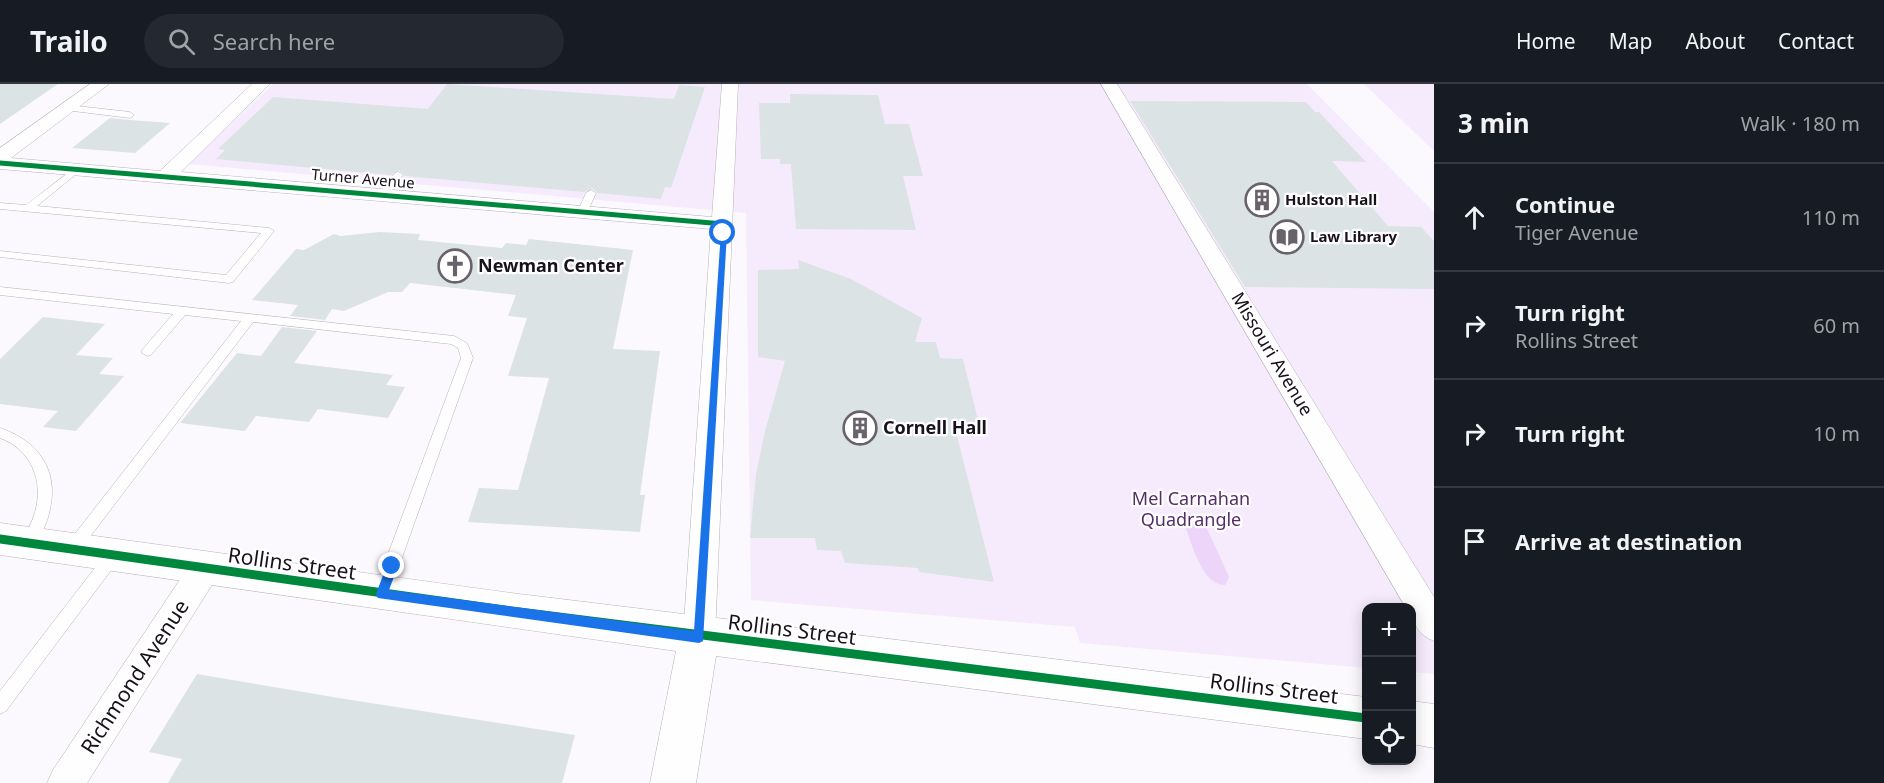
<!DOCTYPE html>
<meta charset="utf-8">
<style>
:root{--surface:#171b24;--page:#242831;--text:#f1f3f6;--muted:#9ea1a6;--line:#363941}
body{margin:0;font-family:"Noto Sans",sans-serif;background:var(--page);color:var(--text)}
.controls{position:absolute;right:18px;bottom:18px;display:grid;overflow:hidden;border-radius:12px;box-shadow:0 3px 15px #0003}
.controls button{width:54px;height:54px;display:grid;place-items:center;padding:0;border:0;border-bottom:2px solid var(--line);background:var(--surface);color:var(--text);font:30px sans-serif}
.stop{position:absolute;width:18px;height:18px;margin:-14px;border:4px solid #1a73e8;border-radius:50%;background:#fff}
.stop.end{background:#1a73e8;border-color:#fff;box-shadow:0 2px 6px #0008}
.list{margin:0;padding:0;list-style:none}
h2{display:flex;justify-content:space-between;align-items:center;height:78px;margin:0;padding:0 24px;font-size:26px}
h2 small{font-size:20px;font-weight:400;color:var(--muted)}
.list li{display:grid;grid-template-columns:39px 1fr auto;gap:18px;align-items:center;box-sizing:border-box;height:108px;padding:0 24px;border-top:2px solid var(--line)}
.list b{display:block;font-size:22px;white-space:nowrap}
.list p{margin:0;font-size:20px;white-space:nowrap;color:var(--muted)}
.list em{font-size:20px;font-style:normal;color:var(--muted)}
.icon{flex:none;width:33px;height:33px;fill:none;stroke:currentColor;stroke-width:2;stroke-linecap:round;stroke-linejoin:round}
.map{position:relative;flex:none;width:1434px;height:699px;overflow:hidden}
header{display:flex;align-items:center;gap:36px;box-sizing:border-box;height:84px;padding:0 30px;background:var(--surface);border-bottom:2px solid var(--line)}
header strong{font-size:28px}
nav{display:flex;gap:33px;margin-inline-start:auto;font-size:21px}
.search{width:420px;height:54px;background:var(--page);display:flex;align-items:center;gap:15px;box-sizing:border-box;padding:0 21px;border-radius:33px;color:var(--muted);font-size:22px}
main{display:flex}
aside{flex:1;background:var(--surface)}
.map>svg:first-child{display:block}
.green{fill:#f6ebfd}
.water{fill:#ecd5f9}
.building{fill:#dce3e4}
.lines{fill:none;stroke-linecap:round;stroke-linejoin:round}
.service-casing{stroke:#b7b2ba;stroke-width:1}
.minor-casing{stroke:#b7b2ba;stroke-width:1}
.tertiary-casing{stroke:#b7b2ba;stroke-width:1}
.service{fill:#fefeff;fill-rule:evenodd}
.minor{fill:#fefeff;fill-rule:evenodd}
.tertiary{fill:#fefeff;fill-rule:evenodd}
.cycleway-far1-casing{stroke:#fff;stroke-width:8}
.cycleway-casing{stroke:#fff;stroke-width:13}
.cycleway-far1{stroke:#00873e;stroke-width:5}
.cycleway{stroke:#00873e;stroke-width:9}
.route{fill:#1a73e8}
.labels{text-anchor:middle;stroke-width:4.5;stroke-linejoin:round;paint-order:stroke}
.far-street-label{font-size:15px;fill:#19111c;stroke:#fff}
.far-poi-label{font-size:15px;font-weight:bold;fill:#19111c;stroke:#fff;text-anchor:start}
.poi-label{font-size:18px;font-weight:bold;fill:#19111c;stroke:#fff;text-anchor:start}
.street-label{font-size:18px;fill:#19111c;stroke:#fff}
.park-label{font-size:18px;fill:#562d68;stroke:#fff}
.near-street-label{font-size:21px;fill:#19111c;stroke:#fff}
</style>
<header>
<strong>Trailo</strong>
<div class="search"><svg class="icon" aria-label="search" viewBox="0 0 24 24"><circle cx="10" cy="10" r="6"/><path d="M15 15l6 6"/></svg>Search here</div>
<nav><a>Home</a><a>Map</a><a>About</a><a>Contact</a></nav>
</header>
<main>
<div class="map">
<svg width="1434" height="699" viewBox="0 0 1434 699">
<rect width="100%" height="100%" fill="#fbf9fd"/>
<!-- green -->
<path class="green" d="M 273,0 L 1307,0 L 1434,128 L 1434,590 L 1412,588 L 1412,524 L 1366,524 L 1366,584 L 1080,559 L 1075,543 L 751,516 L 746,129 L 189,80 Z
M 1364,0 L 1434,0 L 1434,67 Z"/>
<!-- water -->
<path class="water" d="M 1184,439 L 1205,440 L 1229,493 L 1225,501 C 1201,501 1192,459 1184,439 Z"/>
<!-- building -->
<path class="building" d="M 0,0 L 58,0 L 0,40 Z
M 447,0 L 674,15 L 679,1 L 705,3 L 671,104 L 665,103 L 661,115 L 598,109 L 592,104 L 584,108 L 405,92 L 399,86 L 391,91 L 216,75 L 225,66 L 218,65 L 273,13 L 428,25 Z
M 790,10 L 878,11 L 885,40 L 909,40 L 923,92 L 903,92 L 916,146 L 796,145 L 791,80 L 780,80 L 780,75 L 761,75 L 759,19 L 790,19 Z
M 1130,17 L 1306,18 L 1315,28 L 1319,28 L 1366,78 L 1332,77 L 1388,142 L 1421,143 L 1434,157 L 1434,205 L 1245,203 Z
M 110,34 L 130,36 L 170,39 L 135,69 L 72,64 Z
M 380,148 L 420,150 L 418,156 L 502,164 L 506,159 L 526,161 L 529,155 L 633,166 L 613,265 L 660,267 L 640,411 L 645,411 L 640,448 L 468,438 L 479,404 L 518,406 L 549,294 L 508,292 L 527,234 L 508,232 L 516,211 L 410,199 L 402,208 L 388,208 L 344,227 L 332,225 L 325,236 L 290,232 L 298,221 L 252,216 L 296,165 L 304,166 L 334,150 L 340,152 Z
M 798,176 L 851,195 L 922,234 L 915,258 L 936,258 L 940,274 L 963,275 L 979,340 L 954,340 L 994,498 L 919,488 L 918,484 L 845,479 L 841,467 L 817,466 L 815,454 L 750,454 L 756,390 L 765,347 L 785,277 L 758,273 L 758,186 L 799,185 Z
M 43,233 L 105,240 L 76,271 L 113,274 L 99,290 L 124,292 L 76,347 L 43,343 L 58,327 L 0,320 L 0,275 Z
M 282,243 L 317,247 L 294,279 L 393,291 L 386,301 L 405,303 L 388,334 L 318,325 L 309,338 L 256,332 L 245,347 L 180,339 L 237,269 L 261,272 Z
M 197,590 L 345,615 L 575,651 L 562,699 L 168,699 L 182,675 L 149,668 Z"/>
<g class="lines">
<!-- service casing -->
<g class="service-casing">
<path id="service" d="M 68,21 L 130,28 L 134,31 L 130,34 L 65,26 L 64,24 Z
M 77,82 L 80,83 L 80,87 L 37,122 L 269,144 L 274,147 L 233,198 L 229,199 L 0,173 L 0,167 L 226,191 L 261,149 L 0,125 L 0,119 L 26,121 Z
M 398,88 L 401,89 L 403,91 L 388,112 L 380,112 L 379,110 L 395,89 Z
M 591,106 L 596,109 L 587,129 L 586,131 L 578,131 L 577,129 L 586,109 Z
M 0,203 L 454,252 L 467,259 L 473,274 L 388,513 L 382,515 L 376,513 L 374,508 L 461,274 L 458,264 L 451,260 L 253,238 L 77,470 L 72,472 L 67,470 L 64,465 L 67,460 L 241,237 L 185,231 L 151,271 L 147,272 L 141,268 L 143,265 L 173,230 L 0,211 Z
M 0,344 C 37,356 59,385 50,425 C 48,438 40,452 34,464 L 29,465 L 24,464 L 21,459 C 26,449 32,439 35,428 C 44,397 31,365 0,354 Z
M 113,465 L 118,467 L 121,472 L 118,477 L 6,627 L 0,630 L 0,607 L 108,467 Z"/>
</g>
<!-- minor casing -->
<g class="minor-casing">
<path id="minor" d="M 90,0 L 109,0 L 11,74 L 160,87 L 252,0 L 270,0 L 181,88 L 712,133 L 722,0 L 738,0 L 715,553 L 711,564 L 699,568 L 687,564 L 683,553 L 711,145 L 0,85 L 0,64 Z
M 1101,0 L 1117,0 L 1434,513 L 1434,557 C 1419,551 1412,540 1412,524 L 1406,524 Z
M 204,472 L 215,476 L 219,486 L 215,496 L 87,699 L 47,699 L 53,686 L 193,476 Z"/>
</g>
<!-- tertiary casing -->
<g class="tertiary-casing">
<path id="tertiary" d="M 0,439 L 511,509 L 1366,613 L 1366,655 L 716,572 L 696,699 L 650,699 L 676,567 L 0,471 Z
M 1412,617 L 1434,620 L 1434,664 L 1412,660 Z"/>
</g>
<!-- service -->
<use href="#service" class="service"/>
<!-- minor -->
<use href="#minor" class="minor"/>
<!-- tertiary -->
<use href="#tertiary" class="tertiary"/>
<!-- cycleway-far1 casing -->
<g class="cycleway-far1-casing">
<path id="cycleway-far1" d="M 0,79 L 724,140"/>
</g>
<!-- cycleway casing -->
<g class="cycleway-casing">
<path id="cycleway" d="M 0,455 L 511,527 L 1366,634"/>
</g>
<!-- cycleway-far1 -->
<use href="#cycleway-far1" class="cycleway-far1"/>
<!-- cycleway -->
<use href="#cycleway" class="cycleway"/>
</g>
<!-- route -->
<path class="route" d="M 721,147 L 727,149 L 703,557 L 699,559 L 378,514 L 376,510 L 388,478 L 392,477 L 398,482 L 389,506 L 694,547 Z"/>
<!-- icons -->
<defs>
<g id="building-ring" transform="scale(1.725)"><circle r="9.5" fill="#fff" stroke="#68626b" stroke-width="1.5"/><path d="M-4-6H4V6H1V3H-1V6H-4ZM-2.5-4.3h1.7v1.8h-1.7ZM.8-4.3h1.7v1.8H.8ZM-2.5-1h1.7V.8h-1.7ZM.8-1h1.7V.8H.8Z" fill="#68626b"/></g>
<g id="library-ring" transform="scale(1.725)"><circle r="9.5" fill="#fff" stroke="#68626b" stroke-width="1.5"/><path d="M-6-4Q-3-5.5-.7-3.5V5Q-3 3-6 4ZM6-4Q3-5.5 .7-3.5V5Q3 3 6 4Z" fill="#68626b"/></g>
<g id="church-ring" transform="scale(1.725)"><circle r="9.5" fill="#fff" stroke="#68626b" stroke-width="1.5"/><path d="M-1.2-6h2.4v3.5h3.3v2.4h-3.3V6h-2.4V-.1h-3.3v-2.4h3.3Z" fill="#68626b"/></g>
</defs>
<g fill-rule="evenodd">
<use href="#building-ring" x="1262" y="116"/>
<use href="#library-ring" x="1287" y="153"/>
<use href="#church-ring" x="455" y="182"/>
<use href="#building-ring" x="860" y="344"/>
</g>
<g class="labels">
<!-- far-street labels -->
<g class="far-street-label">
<text transform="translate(363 95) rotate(5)" y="5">Turner Avenue</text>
</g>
<!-- far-poi labels -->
<g class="far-poi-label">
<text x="1285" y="121">Hulston Hall</text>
<text x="1310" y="158">Law Library</text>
</g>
<!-- poi labels -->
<g class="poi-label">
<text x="478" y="188">Newman Center</text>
<text x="883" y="350">Cornell Hall</text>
</g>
<!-- street labels -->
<g class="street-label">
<text transform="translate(1272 270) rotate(59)" y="6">Missouri Avenue</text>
</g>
<!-- park labels -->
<g class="park-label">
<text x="1191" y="421">Mel Carnahan<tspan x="1191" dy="21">Quadrangle</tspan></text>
</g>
<!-- near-street labels -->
<g class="near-street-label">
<text transform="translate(292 480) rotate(8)" y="7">Rollins Street</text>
<text transform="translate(792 546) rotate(7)" y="7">Rollins Street</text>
<text transform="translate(135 593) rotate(-57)" y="7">Richmond Avenue</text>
<text transform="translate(1274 605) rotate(7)" y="7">Rollins Street</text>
</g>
</g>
</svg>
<div class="controls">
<button>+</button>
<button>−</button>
<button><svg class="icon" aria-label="locate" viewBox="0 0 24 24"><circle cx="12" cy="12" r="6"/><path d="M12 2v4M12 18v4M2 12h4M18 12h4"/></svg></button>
</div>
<div class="stop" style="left:723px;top:149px"></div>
<div class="stop end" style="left:392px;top:482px"></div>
</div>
<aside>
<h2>3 min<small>Walk · 180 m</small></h2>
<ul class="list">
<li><svg class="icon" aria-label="ahead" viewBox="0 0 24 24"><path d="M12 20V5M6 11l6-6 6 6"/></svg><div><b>Continue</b><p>Tiger Avenue</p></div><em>110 m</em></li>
<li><svg class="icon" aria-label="right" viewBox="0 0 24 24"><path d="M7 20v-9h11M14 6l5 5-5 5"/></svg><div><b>Turn right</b><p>Rollins Street</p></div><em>60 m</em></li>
<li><svg class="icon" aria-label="right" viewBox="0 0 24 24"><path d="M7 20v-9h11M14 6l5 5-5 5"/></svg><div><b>Turn right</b></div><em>10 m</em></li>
<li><svg class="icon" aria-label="arrive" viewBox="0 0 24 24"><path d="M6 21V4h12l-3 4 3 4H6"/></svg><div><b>Arrive at destination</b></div></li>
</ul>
</aside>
</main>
